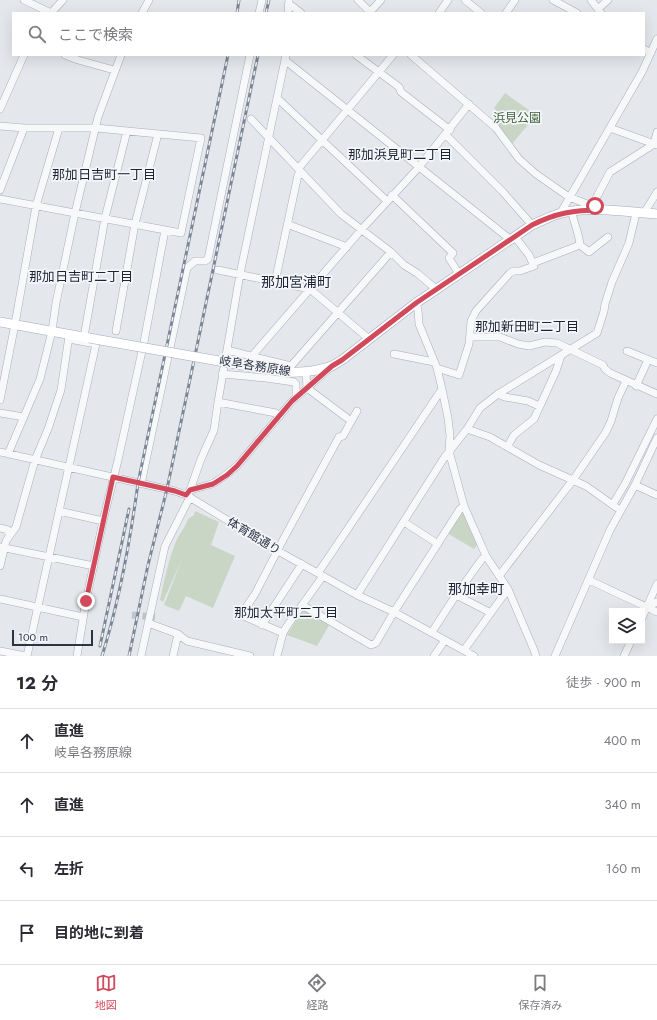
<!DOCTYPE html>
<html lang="ja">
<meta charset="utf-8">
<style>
:root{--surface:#fff;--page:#f7f7f7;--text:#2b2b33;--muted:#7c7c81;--line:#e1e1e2;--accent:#d1495b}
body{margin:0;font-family:Jost,"Noto Sans JP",sans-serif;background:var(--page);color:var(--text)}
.controls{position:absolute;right:12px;bottom:12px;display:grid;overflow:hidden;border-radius:0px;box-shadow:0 4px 16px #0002}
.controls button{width:36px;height:36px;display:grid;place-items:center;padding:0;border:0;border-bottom:1px solid var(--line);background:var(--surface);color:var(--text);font:20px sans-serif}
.scale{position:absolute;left:12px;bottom:10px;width:81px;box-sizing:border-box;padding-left:4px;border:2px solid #2b3445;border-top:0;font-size:11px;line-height:14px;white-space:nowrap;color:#2b3445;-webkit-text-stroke:3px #f4f6f9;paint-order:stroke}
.stop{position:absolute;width:12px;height:12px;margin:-9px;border:3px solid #d1495b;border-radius:50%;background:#fff}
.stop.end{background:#d1495b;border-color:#fff;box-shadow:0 1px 4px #0008}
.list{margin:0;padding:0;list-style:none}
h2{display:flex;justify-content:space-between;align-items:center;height:52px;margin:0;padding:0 16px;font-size:17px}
h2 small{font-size:13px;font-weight:400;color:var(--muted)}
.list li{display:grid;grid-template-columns:26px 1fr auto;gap:12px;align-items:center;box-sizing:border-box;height:64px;padding:0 16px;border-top:1px solid var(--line)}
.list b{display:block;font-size:15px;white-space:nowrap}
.list p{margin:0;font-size:13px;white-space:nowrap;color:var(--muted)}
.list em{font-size:13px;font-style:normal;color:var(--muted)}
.icon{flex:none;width:22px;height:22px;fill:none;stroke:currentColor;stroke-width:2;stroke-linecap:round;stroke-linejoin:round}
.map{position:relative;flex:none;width:657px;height:656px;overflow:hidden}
.search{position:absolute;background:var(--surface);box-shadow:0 4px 16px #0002;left:12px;right:12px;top:12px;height:44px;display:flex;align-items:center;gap:10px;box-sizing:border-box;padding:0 14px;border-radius:0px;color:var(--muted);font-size:15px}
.sheet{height:308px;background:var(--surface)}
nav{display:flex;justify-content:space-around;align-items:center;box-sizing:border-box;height:56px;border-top:1px solid var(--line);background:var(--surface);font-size:11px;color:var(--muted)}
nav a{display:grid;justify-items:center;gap:2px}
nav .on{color:var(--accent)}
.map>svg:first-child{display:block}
.green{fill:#c9d6c5}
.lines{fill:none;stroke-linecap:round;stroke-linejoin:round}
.minor-tunnel{stroke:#bfc3cb;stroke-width:7;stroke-dasharray:7 3.5;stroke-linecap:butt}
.minor-casing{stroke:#a9aeb7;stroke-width:8}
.major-casing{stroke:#a3abb8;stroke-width:10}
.minor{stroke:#f7f8fa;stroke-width:7}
.major{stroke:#fff;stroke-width:9}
.rail-casing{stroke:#7d8696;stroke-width:3}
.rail{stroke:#f4f6f9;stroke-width:1.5;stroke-dasharray:4.5;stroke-linecap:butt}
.major-bridge-casing{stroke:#a3abb8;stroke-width:10;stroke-linecap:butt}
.major-bridge{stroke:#fff;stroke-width:9}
.route{stroke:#d1495b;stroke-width:5}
.labels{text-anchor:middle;stroke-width:3.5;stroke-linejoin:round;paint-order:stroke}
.park-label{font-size:12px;fill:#3f6138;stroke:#f4f6f9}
.street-label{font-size:12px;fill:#2b3445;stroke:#f4f6f9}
.neighbourhood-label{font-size:13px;fill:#1d2536;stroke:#f4f6f9}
.quarter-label{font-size:14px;fill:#1d2536;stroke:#f4f6f9}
</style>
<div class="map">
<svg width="657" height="656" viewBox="0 0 657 656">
<rect width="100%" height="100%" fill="#e4e7ec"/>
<!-- green -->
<path class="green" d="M 505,93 L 536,115 L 512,144 L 497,126 L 503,117 L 494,108 Z
M 465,507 L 478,543 L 474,549 L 447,533 Z
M 195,511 L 219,522 L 211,545 L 235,556 L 213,608 L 186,596 L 179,611 L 164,605 L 182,559 L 163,602 L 160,600 C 164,581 168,562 175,544 C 178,535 185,528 188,519 L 194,515 Z
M 305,606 L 331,622 L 317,646 L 287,635 Z"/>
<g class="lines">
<!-- minor-tunnel -->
<path class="minor-tunnel" d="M 132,615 L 155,617"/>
<!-- minor casing -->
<g class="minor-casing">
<path id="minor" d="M 24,0 L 51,13
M 358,0 L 371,13
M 465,0 L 481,13
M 553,0 L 577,13
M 591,0 L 601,13
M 288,5 L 292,6 L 301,13
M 598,9 L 608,0
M 370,12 L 381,0
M 51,13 L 63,0
M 142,13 L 149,0
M 259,13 L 262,0
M 288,13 L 289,0
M 439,13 L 448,0
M 506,13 L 515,0
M 644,49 L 651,53
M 65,55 L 78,60 L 114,70
M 356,55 L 399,87 L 401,92 L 450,130
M 411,55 L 496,128 L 519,159 L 536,174 L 569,197 L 595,207 L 599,209
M 286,61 L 511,240
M 277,98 L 387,201
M 0,109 L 24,55
M 251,119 L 341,214 L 391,252 L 404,265 L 417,273 L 436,289
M 0,126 L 24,128 L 96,128 L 201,138 L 181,233 L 0,199
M 610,128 L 657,145
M 446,135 L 503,192 L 532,225
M 298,169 L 393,55
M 0,190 L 24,128
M 392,195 L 453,253 L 449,258 L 459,274
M 592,206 L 610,172 L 651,146 L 654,144 L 657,132
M 572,212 C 574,224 579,233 580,245 L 589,252 L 608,237
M 644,213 L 657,192
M 560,214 L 642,72 L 657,39
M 287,224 L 347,247
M 533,263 L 580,245
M 218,270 L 310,289 L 369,339
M 275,282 L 298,175 L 300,171
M 416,303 L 418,310 L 419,324 L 437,368 L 442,389 L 448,418 L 450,436 L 449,451 L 464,506 L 486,556 L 508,589 L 534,650 L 536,656
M 116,331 L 135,224 L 158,134
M 84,337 L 105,218 L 127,131
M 470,337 L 500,337 L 518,344 L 529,346 L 545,342 L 557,343 L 603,365 L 605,369 L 610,373 L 657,394
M 227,350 L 291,366 L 391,252
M 627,351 L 657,363
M 394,354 L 434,362
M 252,356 L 362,229 L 419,167 L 469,104
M 437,368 L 459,375 L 469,344 L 471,321 L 476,311 L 510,273 L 514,271 L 520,271 L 534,266 L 529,255 L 515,237
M 306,373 L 307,388 L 347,418
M 222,374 L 266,378 L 294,382 L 296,384 L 296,397
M 636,386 L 648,360
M 498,394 L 505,397 L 528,401 L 539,406
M 0,400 L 15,324 L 36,206 L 59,128
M 218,402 L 276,413 L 280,416
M 0,413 L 24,417
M 467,429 L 490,437 L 539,465 L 586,486 L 620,510
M 507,447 L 514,435 L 534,419 L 556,371 L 561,356
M 0,452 L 175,491 L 186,495 L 278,551 L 323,576 L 357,595 L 394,612 L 474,656
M 8,454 L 40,379 L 52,331 L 56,303 L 75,213 L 98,117 L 121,55
M 141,484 L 187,268 L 195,261 L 205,261 L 208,259 L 250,55
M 635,485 L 657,495
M 190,490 L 201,459 L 214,430 L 218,402 L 240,274 L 286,55
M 187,493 C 193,487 206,487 214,483 C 222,478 230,472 237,466 L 292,401 L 332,366
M 613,504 L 625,484 L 657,419
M 59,511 L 103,521
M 404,522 L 438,544
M 0,528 L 8,530 L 9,535
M 0,547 L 94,566
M 0,566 L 6,541 L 16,527 L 35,460 L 48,429 L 61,390 L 69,336
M 318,573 L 442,389
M 499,576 L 573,480 L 606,432 L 611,421 L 618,398 L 626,381
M 589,580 L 657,612
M 357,595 L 444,458 L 467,429 L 480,408 L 498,394 L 597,333 L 604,311 L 605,304 L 612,282 L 629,243 L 636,213
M 456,595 L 491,613
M 0,599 L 83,617
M 302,605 L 371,645 L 376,643 L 394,612 L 460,509 L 464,506
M 647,607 L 657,602
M 642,618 L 657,584
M 148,623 L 178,634 L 187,641 L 250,656
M 262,625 L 302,564
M 432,632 L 456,595 L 482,559 L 486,556
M 283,633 L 241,615 L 255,594 L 284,538 L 339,437 L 343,436 L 357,411
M 464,650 L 508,589
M 0,651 L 26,656
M 27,656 L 96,344 L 69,339
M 77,656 L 86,601 L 103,521 L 118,460 L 144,342 L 165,230
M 141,656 L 165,546 L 190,497
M 173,656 L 178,634
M 277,656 L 283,633 L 287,626 L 323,576
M 434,656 L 445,640
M 555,656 L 610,530 L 635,485 L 657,438
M 624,656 L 631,641"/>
</g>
<!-- major casing -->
<g class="major-casing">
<path id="major" d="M 0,322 L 89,338
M 236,364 C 272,370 296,378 332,366 L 342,360 L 416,303 L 532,225 C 541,221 549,217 558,214 C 589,205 625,212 657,214"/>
</g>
<!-- minor -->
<use href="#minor" class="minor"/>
<!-- major -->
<use href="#major" class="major"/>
<!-- rail casing -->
<g class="rail-casing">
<path id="rail" d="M 237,13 L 239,0
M 266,13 L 269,0
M 100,646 L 129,509
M 102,656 C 120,599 130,542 138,483 L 228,55
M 129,656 L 148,565 L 167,489 L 258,55"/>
</g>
<!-- rail -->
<use href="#rail" class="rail"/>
<!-- major-bridge casing -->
<g class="major-bridge-casing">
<path id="major-bridge" d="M 89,338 L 236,364"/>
</g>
<!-- major-bridge -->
<use href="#major-bridge" class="major-bridge"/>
</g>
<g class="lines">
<!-- route -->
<path class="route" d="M 86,601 L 113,477 L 175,491 L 186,495 L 190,490 L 213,484 L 227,475 L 237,466 L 292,401 L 332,366 L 342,360 L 416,303 L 532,225 C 556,213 574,210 600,210 L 595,206"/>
</g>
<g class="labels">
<!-- park labels -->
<g class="park-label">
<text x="517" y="122">浜見公園</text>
</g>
<!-- street labels -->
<g class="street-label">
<text transform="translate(255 366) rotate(9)" y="4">岐阜各務原線</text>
<text transform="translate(254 536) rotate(31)" y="4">体育館通り</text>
</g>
<!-- neighbourhood labels -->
<g class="neighbourhood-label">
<text x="400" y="159">那加浜見町二丁目</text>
<text x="104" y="179">那加日吉町一丁目</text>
<text x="81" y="281">那加日吉町二丁目</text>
<text x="527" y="331">那加新田町二丁目</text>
<text x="286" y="617">那加太平町二丁目</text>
</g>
<!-- quarter labels -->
<g class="quarter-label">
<text x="296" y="287">那加宮浦町</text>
<text x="476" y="594">那加幸町</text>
</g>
</g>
</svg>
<div class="controls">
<button><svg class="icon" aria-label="layers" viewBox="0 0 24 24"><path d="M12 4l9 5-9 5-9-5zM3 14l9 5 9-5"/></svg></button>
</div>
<div class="scale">100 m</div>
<div class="stop" style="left:595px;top:206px"></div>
<div class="stop end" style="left:86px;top:601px"></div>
<div class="search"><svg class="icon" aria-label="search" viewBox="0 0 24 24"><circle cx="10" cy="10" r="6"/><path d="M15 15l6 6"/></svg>ここで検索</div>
</div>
<section class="sheet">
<h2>12 分<small>徒歩 · 900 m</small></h2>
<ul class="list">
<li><svg class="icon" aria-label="ahead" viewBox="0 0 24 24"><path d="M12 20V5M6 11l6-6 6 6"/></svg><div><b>直進</b><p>岐阜各務原線</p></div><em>400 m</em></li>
<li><svg class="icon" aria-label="ahead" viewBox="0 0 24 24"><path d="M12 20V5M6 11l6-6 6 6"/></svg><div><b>直進</b></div><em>340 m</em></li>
<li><svg class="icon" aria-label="left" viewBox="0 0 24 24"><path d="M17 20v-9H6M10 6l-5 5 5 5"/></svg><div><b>左折</b></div><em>160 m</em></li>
<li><svg class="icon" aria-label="arrive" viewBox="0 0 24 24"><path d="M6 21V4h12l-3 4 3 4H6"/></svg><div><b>目的地に到着</b></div></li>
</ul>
</section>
<nav>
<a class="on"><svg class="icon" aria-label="map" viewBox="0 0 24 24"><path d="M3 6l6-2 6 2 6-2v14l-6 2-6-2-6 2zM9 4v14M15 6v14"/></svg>地図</a>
<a><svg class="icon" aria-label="directions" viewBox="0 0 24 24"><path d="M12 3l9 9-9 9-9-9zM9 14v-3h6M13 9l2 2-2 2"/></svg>経路</a>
<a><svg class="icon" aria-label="saved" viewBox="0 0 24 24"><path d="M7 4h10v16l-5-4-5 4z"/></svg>保存済み</a>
</nav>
